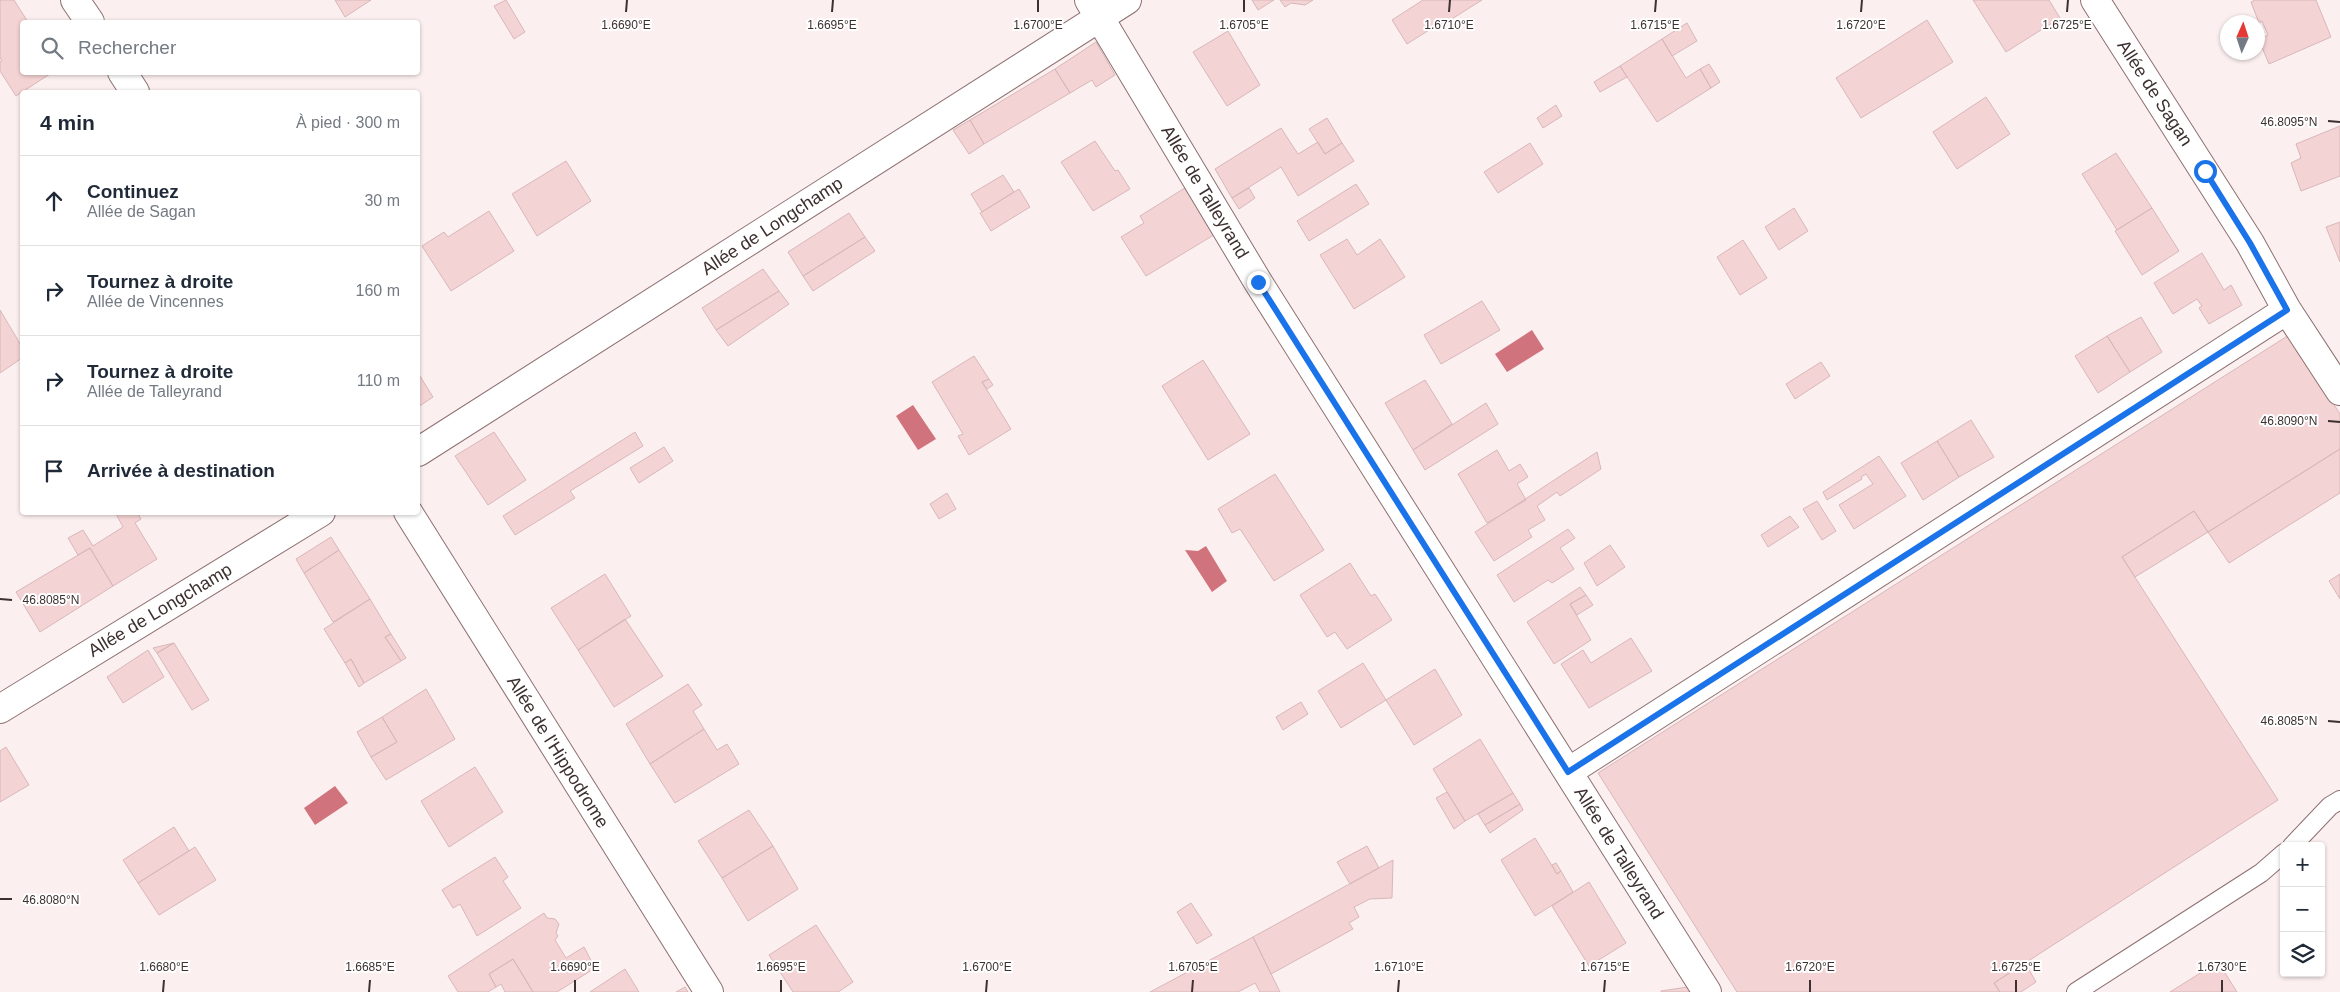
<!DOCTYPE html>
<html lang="fr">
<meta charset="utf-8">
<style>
:root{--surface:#fff;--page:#f2f2f3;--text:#1f2937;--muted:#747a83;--line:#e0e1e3}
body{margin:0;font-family:Arial,sans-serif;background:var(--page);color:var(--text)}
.controls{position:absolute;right:15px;bottom:15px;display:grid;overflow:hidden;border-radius:5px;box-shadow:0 1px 4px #0004}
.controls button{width:45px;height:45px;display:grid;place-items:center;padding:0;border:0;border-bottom:1px solid var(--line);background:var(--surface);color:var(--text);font:25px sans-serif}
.compass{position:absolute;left:2220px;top:15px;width:45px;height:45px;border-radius:50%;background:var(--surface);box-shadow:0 1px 4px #0004;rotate:3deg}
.stop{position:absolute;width:15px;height:15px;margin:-11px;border:4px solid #1a73e8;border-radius:50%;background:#fff}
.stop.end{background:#1a73e8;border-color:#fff;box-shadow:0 1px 5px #0008}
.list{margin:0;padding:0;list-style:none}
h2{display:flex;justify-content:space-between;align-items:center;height:65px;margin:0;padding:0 20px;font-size:21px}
h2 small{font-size:16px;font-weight:400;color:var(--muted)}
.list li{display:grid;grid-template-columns:32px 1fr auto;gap:15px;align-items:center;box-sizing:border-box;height:90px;padding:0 20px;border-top:1px solid var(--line)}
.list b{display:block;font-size:19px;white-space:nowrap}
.list p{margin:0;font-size:16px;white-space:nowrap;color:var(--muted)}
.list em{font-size:16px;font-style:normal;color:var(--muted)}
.icon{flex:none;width:28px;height:28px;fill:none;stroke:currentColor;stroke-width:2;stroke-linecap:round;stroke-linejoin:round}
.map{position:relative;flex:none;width:2340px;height:992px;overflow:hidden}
.search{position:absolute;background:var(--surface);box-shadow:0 1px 4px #0004;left:20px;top:20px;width:400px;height:55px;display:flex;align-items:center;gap:12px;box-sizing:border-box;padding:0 18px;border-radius:5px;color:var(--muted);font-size:19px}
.panel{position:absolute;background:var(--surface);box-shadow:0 1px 4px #0004;left:20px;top:90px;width:400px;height:425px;border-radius:5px}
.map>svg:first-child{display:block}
.water{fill:#d0737c}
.building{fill:#f4d3d4;stroke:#d8b7b9}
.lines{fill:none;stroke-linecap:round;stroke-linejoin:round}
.lane-casing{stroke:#8d7071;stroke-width:20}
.street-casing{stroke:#8d7071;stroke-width:30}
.lane{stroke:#fff;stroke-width:18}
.street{stroke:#fff;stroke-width:28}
.route{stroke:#1a73e8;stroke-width:6}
.ticks{fill:none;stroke:#3d3030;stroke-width:2}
.labels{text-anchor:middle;stroke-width:4;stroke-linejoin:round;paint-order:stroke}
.street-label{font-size:18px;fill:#3d3030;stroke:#fff}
.ticks-label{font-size:12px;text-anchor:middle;fill:#3d3030;stroke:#fff;stroke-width:4;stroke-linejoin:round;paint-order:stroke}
</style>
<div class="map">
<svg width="2340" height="992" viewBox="0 0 2340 992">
<rect width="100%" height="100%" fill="#fcefef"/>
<!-- water -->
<path class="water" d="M 1532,330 L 1544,349 L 1507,372 L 1495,354 Z
M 913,405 L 936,439 L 918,450 L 896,416 Z
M 1206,546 L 1227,581 L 1212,592 L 1185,550 L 1198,551 Z
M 335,786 L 348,803 L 315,825 L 304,808 Z"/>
<!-- building -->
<path class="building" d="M 0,0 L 14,0 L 28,22 L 22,22 L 22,72 L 53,72 L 16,96 L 0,71 L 0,62 L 2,61 L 0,58 Z
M 335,0 L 371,0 L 345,17 Z
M 506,0 L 525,32 L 514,39 L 494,6 Z
M 1252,0 L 1274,0 L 1258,10 Z
M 1280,0 L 1313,0 L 1305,5 L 1291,3 L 1285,7 Z
M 1423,0 L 1482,0 L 1439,27 L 1437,25 L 1407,44 L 1392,20 Z
M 1973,0 L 2049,0 L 2060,18 L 2006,52 Z
M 2255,0 L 2316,0 L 2331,37 L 2269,64 L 2259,40 L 2268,35 L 2262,21 L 2259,23 L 2251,2 Z
M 1927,20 L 1953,62 L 1861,118 L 1836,78 Z
M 1687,23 L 1697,41 L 1672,56 L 1662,39 Z
M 1228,31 L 1260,85 L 1227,106 L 1193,52 Z
M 1662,39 L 1686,78 L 1700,69 L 1711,88 L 1657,122 L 1620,66 Z
M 1096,42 L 1115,75 L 1096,87 L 1092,80 L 1070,93 L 1055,69 Z
M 1709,64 L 1720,82 L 1711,88 L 1700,69 Z
M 1620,66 L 1627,77 L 1600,92 L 1594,82 Z
M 1055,69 L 1070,93 L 984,144 L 970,120 Z
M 1986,97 L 2010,134 L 1957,169 L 1933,132 Z
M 1556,105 L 1562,116 L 1543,128 L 1537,118 Z
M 1327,118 L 1342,143 L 1325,154 L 1309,129 Z
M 970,120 L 984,144 L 969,154 L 953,130 Z
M 2340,126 L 2340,176 L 2301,191 L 2291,163 L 2301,158 L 2296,144 Z
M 1281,128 L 1298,154 L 1318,142 L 1325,154 L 1342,143 L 1354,161 L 1298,196 L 1281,167 L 1232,198 L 1215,169 Z
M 1095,141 L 1115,171 L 1118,170 L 1130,189 L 1093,211 L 1061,162 Z
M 1530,143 L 1543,164 L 1498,193 L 1484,172 Z
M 2116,153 L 2152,208 L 2117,230 L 2082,174 Z
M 566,161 L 591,201 L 537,236 L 512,194 Z
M 1003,175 L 1014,192 L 982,212 L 971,194 Z
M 1356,184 L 1369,204 L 1309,241 L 1297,221 Z
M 1188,186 L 1217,233 L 1146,276 L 1121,237 L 1144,223 L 1140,216 Z
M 1249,188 L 1255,198 L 1239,209 L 1232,198 Z
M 1019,189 L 1030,207 L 991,231 L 980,213 Z
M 1794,208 L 1808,231 L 1779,250 L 1765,227 Z
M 2152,208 L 2179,251 L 2142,275 L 2115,231 Z
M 489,211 L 514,251 L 451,291 L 422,246 L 444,232 L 448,237 Z
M 849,213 L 865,237 L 803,276 L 788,252 Z
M 2340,222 L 2340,262 L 2326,227 Z
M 865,237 L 875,251 L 813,291 L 803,276 Z
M 1347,239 L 1357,255 L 1380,239 L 1405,277 L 1354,309 L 1320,255 Z
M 1743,240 L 1767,278 L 1740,295 L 1717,257 Z
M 2202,253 L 2224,290 L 2231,285 L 2242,305 L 2209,324 L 2199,308 L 2202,306 L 2197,299 L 2173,314 L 2154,283 Z
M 763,269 L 779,291 L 716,330 L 702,308 Z
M 779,291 L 789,304 L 728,346 L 716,330 Z
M 1482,301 L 1500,330 L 1441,364 L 1424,335 Z
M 0,310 L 22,347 L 22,358 L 0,373 Z
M 2141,317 L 2162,352 L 2130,372 L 2107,336 Z
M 2289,335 L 2340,414 L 2340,449 L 2208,532 L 2194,511 L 2122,557 L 2278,800 L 1994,983 L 2000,992 L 1737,992 L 1598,773 Z
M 2107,336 L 2130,372 L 2098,393 L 2075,356 Z
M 974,356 L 989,379 L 982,382 L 1011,429 L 969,455 L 958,436 L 963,434 L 932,382 Z
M 1203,360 L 1250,434 L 1208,460 L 1162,386 Z
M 1821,362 L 1830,376 L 1795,399 L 1786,384 Z
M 418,373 L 433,397 L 418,407 Z
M 989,379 L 993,385 L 987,389 L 982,382 Z
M 1425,380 L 1452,424 L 1413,450 L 1385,403 Z
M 1486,403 L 1498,424 L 1425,470 L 1413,450 Z
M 1971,420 L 1994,457 L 1959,477 L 1937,441 Z
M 494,432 L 526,480 L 488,505 L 455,456 Z
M 635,432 L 643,446 L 570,491 L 575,498 L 515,535 L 503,516 Z
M 1937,441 L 1959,477 L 1923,500 L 1901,463 Z
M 664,447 L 673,461 L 639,483 L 630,468 Z
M 2340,449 L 2340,493 L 2229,563 L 2208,532 Z
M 1497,450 L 1509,471 L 1520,464 L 1528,477 L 1517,484 L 1526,500 L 1487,523 L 1458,474 Z
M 1597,452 L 1601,469 L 1560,496 L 1557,492 L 1537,506 L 1545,520 L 1528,530 L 1532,537 L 1494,561 L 1475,532 Z
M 1879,456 L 1906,496 L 1854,529 L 1839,505 L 1873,484 L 1866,474 L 1861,477 L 1862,479 L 1827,500 L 1823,492 Z
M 1275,474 L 1324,550 L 1274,581 L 1240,529 L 1232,533 L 1218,509 Z
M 947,493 L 956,509 L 939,519 L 930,504 Z
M 1817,501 L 1836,531 L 1822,540 L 1803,509 Z
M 2194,511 L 2208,532 L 2135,577 L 2122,557 Z
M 115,512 L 137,512 L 141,519 L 135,523 L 157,559 L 113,586 L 90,548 L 78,555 L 68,538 L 83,530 L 93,546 L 123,527 Z
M 1790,516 L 1799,527 L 1768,547 L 1761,535 Z
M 1568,529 L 1575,538 L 1560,548 L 1574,569 L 1552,583 L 1548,580 L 1514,602 L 1497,575 Z
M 331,537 L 339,550 L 304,573 L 296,559 Z
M 1610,545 L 1625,567 L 1597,586 L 1584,563 Z
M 90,548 L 113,586 L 40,632 L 16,592 Z
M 339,550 L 370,599 L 333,622 L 304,573 Z
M 1350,563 L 1371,596 L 1375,594 L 1392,620 L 1347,649 L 1335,632 L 1327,637 L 1300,595 Z
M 605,574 L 631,616 L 578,650 L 551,608 Z
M 2340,574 L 2340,599 L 2329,581 Z
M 1580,587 L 1586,595 L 1570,604 L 1591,640 L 1554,664 L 1527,622 Z
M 1586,595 L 1593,605 L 1577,615 L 1570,604 Z
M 370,599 L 391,634 L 385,637 L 401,661 L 364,683 L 351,659 L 345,663 L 324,629 Z
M 625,619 L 663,676 L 614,707 L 578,650 Z
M 391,634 L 406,658 L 401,661 L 385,637 Z
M 1631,638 L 1652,671 L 1589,708 L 1561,664 L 1583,650 L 1591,663 Z
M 174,643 L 157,653 L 153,648 Z
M 174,643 L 209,700 L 192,710 L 157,653 Z
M 148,650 L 164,677 L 123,703 L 107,677 Z
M 351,659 L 364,683 L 359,687 L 345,663 Z
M 1363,663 L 1386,700 L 1341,728 L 1318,691 Z
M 1435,669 L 1462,715 L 1414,745 L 1386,700 Z
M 688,684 L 702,705 L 693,711 L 704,729 L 650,764 L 626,724 Z
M 426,689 L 455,739 L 386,780 L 371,757 L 397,742 L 382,717 Z
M 1301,702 L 1308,714 L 1283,730 L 1276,717 Z
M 382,717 L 397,742 L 371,757 L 357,732 Z
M 704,729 L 717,750 L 727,744 L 739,764 L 675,803 L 650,764 Z
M 1480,739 L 1513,793 L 1465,821 L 1433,769 Z
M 6,747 L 29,785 L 0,802 L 0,751 Z
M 475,767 L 503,812 L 449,847 L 421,801 Z
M 1447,792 L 1465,821 L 1454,829 L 1436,798 Z
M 1513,793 L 1520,804 L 1485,825 L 1478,814 Z
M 1520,804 L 1523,810 L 1490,833 L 1485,825 Z
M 749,810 L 773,846 L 722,878 L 698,841 Z
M 174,827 L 189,851 L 138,883 L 123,860 Z
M 1535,838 L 1557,874 L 1561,871 L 1573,892 L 1535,916 L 1501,860 Z
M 773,846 L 798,889 L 748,921 L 722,878 Z
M 1367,846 L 1379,868 L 1350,884 L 1337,862 Z
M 195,847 L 216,880 L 159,915 L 138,883 Z
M 495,857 L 508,877 L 503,881 L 521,908 L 477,936 L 460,904 L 453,908 L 442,890 Z
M 1393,860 L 1392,898 L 1370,899 L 1354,907 L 1359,917 L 1349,923 L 1353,929 L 1271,974 L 1253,937 Z
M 1556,863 L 1561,871 L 1557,874 L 1552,865 Z
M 1589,882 L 1626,943 L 1589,966 L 1552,906 Z
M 1191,903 L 1212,935 L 1197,944 L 1177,912 Z
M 544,913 L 547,918 L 555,919 L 559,924 L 556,933 L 558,936 L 555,940 L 566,958 L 584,947 L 595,968 L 557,992 L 533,992 L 513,959 L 489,974 L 496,987 L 488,992 L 458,992 L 448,976 Z
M 816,925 L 853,982 L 838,992 L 793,992 L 769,955 Z
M 1253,937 L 1280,992 L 1260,992 L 1255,983 L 1238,992 L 1150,992 Z
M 513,959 L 533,992 L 505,992 L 501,984 L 496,987 L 489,974 Z
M 2218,962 L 2237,992 L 2170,992 Z
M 2025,963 L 2036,982 L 2021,992 L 2000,992 L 1994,983 Z
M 625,969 L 639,992 L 590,992 Z
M 1694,986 L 1697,992 L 1661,992 L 1661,991 Z
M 685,987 L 688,992 L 676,992 Z"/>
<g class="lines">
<!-- lane casing -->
<g class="lane-casing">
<path id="lane" d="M 2292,846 L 2330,806 L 2340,800
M 2076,992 L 2261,873 L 2284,853"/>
</g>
<!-- street casing -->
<g class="street-casing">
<path id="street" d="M 75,0 L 90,22
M 1089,0 L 1258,282 L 1707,992
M 2095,0 L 2250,243 L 2287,310 L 2340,391
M 122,72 L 135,92
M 418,452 L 1127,0
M 408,512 L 709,992
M 0,709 L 321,512
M 1568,772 L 2287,310"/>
</g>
<!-- lane -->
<use href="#lane" class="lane"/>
<!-- street -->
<use href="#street" class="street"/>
</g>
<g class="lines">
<!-- route -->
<path class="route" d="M 1258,282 L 1568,772 L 2287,310 L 2250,243 L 2205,171"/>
</g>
<!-- ticks -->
<path class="ticks" d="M 626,12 L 627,0M 832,12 L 833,0M 1038,12 L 1038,0M 1244,12 L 1244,0M 1449,12 L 1450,0M 1655,12 L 1656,0M 1861,12 L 1862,0M 2067,12 L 2068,0M 2328,121 L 2340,122M 2328,421 L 2340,422M 0,599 L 12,600M 2328,721 L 2340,722M 0,899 L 12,899M 163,992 L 164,980M 369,992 L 370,980M 575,992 L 575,980M 781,992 L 781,980M 986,992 L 987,980M 1192,992 L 1193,980M 1398,992 L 1399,980M 1604,992 L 1605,980M 1810,992 L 1810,980M 2016,992 L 2016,980M 2222,992 L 2222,980"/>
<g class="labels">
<!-- street labels -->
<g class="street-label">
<text transform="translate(2155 93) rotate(57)" y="6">Allée de Sagan</text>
<text transform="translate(1205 192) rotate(59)" y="6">Allée de Talleyrand</text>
<text transform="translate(772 226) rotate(-33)" y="6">Allée de Longchamp</text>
<text transform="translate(160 610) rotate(-31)" y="6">Allée de Longchamp</text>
<text transform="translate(558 752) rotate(58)" y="6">Allée de l'Hippodrome</text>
<text transform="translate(1619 853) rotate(58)" y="6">Allée de Talleyrand</text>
</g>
</g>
<g class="ticks-label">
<text x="626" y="29">1.6690°E</text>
<text x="832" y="29">1.6695°E</text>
<text x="1038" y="29">1.6700°E</text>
<text x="1244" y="29">1.6705°E</text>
<text x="1449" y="29">1.6710°E</text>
<text x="1655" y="29">1.6715°E</text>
<text x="1861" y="29">1.6720°E</text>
<text x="2067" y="29">1.6725°E</text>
<text x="2289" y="126">46.8095°N</text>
<text x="2289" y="425">46.8090°N</text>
<text x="51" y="604">46.8085°N</text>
<text x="2289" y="725">46.8085°N</text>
<text x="51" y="904">46.8080°N</text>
<text x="164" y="971">1.6680°E</text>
<text x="370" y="971">1.6685°E</text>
<text x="575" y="971">1.6690°E</text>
<text x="781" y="971">1.6695°E</text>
<text x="987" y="971">1.6700°E</text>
<text x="1193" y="971">1.6705°E</text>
<text x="1399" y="971">1.6710°E</text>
<text x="1605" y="971">1.6715°E</text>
<text x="1810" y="971">1.6720°E</text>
<text x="2016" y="971">1.6725°E</text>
<text x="2222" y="971">1.6730°E</text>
</g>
</svg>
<div class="controls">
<button>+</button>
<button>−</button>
<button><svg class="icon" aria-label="layers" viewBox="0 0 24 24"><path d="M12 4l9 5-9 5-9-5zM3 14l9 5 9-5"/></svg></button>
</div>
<svg class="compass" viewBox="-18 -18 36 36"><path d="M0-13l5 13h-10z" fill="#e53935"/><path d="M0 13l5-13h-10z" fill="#747a83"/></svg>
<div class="stop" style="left:2205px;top:171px"></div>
<div class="stop end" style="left:1258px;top:282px"></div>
<div class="search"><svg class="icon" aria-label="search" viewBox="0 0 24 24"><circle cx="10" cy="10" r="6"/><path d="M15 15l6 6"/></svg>Rechercher</div>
<section class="panel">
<h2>4 min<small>À pied · 300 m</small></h2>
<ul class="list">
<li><svg class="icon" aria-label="ahead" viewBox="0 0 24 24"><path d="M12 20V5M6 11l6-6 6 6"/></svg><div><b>Continuez</b><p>Allée de Sagan</p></div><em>30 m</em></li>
<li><svg class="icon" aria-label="right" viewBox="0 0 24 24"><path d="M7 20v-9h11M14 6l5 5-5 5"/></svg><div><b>Tournez à droite</b><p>Allée de Vincennes</p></div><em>160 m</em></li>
<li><svg class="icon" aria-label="right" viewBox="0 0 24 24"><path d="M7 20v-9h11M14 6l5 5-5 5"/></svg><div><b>Tournez à droite</b><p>Allée de Talleyrand</p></div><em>110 m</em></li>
<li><svg class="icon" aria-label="arrive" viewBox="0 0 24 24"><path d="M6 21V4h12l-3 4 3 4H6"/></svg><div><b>Arrivée à destination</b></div></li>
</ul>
</section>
</div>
